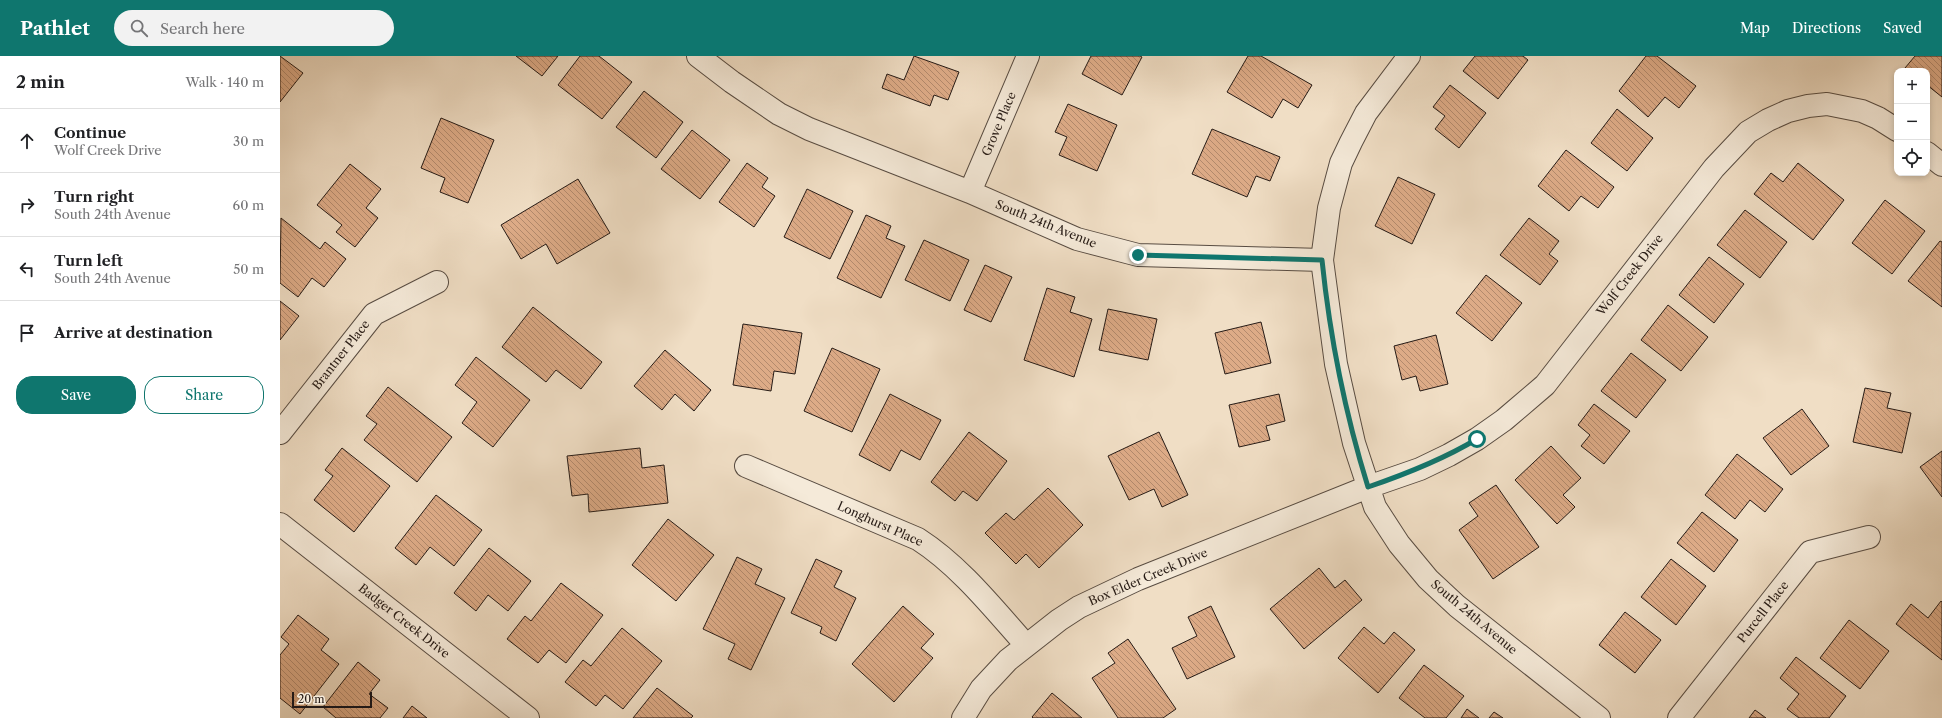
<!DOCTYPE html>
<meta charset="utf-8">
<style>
:root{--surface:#fff;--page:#f2f2f2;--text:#202124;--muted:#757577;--line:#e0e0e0;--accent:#0f766e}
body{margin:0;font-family:"Libre Caslon Text",serif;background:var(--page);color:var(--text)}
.controls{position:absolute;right:12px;top:12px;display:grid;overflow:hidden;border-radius:8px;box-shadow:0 2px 6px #0003}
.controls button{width:36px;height:36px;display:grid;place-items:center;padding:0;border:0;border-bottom:1px solid var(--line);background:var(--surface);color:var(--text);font:20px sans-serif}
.scale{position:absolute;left:12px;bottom:10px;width:80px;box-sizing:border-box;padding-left:4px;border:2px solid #261b16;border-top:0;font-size:11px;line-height:14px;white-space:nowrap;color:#261b16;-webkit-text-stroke:3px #f5ead9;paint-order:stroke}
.stop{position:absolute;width:12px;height:12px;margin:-9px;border:3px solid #0f766e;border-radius:50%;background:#fff}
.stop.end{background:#0f766e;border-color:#fff;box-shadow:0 1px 4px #0008}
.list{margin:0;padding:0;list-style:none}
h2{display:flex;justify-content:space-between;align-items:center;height:52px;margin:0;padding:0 16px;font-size:17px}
h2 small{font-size:13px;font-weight:400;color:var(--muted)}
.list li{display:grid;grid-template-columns:26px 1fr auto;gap:12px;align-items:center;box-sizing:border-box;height:64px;padding:0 16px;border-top:1px solid var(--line)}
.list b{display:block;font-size:15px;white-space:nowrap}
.list p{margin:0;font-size:13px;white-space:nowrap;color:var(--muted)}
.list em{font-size:13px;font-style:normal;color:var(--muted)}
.actions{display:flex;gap:8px;padding:12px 16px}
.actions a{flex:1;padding:9px 0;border:1px solid var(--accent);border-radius:16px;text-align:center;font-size:14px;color:var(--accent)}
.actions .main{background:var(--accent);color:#fff}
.icon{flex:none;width:22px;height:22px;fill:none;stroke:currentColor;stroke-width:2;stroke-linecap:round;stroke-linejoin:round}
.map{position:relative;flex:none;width:1662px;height:662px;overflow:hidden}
header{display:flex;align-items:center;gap:24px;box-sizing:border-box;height:56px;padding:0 20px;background:var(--accent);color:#fff}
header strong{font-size:19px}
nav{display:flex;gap:22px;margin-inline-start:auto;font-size:14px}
.search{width:280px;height:36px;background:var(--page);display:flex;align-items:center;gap:10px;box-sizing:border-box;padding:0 14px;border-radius:22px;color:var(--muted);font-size:15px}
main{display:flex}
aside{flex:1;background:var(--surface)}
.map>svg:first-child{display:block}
.building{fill:url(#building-back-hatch);stroke:#261b16}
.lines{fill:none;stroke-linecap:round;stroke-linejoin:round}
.minor-casing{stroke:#584c42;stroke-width:24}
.minor{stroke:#f5ead9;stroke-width:22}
.route{stroke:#0f766e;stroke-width:5}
.labels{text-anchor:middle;stroke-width:3;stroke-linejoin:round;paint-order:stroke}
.street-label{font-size:12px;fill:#261b16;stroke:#f5ead9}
</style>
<header>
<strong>Pathlet</strong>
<div class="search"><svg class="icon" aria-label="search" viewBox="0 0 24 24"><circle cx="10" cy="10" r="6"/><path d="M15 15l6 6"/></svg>Search here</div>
<nav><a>Map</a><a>Directions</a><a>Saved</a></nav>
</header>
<main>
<aside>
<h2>2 min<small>Walk · 140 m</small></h2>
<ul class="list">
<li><svg class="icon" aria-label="ahead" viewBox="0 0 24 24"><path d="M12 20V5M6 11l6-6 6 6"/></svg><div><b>Continue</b><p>Wolf Creek Drive</p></div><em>30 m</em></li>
<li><svg class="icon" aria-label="right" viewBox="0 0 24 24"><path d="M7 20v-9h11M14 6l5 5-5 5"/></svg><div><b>Turn right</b><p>South 24th Avenue</p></div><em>60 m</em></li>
<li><svg class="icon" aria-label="left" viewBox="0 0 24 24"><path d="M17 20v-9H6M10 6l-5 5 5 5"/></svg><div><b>Turn left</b><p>South 24th Avenue</p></div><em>50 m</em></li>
<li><svg class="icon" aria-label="arrive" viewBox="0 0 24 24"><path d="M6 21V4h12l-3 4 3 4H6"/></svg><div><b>Arrive at destination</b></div></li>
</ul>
<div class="actions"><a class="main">Save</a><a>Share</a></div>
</aside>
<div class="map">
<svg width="1662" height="662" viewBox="0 0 1662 662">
<defs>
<pattern id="building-back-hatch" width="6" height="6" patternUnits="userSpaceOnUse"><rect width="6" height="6" fill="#ddab87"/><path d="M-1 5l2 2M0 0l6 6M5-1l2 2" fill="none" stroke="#b38a6d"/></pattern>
</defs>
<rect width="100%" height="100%" fill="#f0dec5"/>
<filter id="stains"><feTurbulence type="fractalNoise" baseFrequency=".005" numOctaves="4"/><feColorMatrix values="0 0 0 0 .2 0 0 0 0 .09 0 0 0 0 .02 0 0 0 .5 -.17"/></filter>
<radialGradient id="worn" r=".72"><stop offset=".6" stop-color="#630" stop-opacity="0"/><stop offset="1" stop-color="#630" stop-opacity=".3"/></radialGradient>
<!-- building -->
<path class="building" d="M 0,0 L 23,17 L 0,46 Z
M 236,0 L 278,0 L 262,20 Z
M 300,0 L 319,0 L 352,26 L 322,63 L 278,29 Z
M 634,0 L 679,16 L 668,44 L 654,39 L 650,50 L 602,32 L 607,18 L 624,24 Z
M 811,0 L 860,0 L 862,1 L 842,39 L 802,18 Z
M 968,0 L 981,0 L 1032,29 L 1018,52 L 1003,43 L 992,62 L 947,36 Z
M 1195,0 L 1243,0 L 1248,4 L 1218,43 L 1183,15 Z
M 1366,0 L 1377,0 L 1416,30 L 1399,52 L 1385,41 L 1368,61 L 1339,35 Z
M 1635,0 L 1662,0 L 1662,41 L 1647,29 L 1647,15 L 1629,15 L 1625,12 Z
M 1170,29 L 1206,57 L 1179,92 L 1155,73 L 1165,60 L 1153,51 Z
M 364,35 L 403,66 L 376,102 L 336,71 Z
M 788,48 L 837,69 L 817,115 L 779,99 L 787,81 L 775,76 Z
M 1337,53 L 1373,82 L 1347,115 L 1311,87 Z
M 161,62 L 214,84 L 188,147 L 160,136 L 165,122 L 141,112 Z
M 932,73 L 1000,101 L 990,125 L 976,120 L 967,141 L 912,118 Z
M 412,74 L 450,104 L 420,143 L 381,113 Z
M 1286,94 L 1334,131 L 1318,152 L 1301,140 L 1289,155 L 1258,130 Z
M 467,107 L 488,122 L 482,131 L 495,140 L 474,171 L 439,146 Z
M 1518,107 L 1564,144 L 1533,184 L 1474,138 L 1491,117 L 1503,126 Z
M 70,108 L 101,133 L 86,152 L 98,162 L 75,191 L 56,176 L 62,169 L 37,149 Z
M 1118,121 L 1155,138 L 1132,188 L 1095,170 Z
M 298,123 L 330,177 L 277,208 L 266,188 L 241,203 L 221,169 Z
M 527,133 L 573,155 L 550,203 L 504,181 Z
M 1605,144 L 1645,175 L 1612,218 L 1572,187 Z
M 1465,154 L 1507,186 L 1480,222 L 1437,189 Z
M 586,159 L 611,170 L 606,182 L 625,190 L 601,242 L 557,222 Z
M 1,162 L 40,193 L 45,186 L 66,203 L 44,231 L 32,222 L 18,241 L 0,227 Z
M 1249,162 L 1279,185 L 1269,198 L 1278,205 L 1260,229 L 1220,199 Z
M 644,184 L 689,204 L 670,245 L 625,224 Z
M 1660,185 L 1662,186 L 1662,251 L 1628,225 Z
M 1429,201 L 1464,228 L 1434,267 L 1399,239 Z
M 705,209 L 732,221 L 711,266 L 684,254 Z
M 1206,219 L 1242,247 L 1212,285 L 1176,257 Z
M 767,232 L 795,241 L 790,256 L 812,263 L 794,321 L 744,304 Z
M 0,245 L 19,260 L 0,284 Z
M 1388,249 L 1428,281 L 1401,315 L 1361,284 Z
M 253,251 L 322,306 L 301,333 L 276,314 L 266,326 L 222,291 Z
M 828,253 L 877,263 L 868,304 L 819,294 Z
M 981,266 L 991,307 L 945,318 L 935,277 Z
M 463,268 L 522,277 L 515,318 L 494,315 L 491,335 L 453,329 Z
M 1156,279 L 1168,328 L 1140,335 L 1136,320 L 1122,324 L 1114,290 Z
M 552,292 L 600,313 L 572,376 L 524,355 Z
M 385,294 L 431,334 L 414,355 L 395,338 L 382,354 L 354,330 Z
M 1351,297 L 1386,324 L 1356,362 L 1321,335 Z
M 196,301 L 250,344 L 213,391 L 182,367 L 197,346 L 175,329 Z
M 108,331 L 172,381 L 137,426 L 84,384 L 97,368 L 86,360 Z
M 1585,332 L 1611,337 L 1607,352 L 1631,357 L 1622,397 L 1573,386 Z
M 610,338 L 661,364 L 640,404 L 621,394 L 610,415 L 579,399 Z
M 999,338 L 1005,365 L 986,370 L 990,384 L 959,391 L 949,349 Z
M 1314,348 L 1350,375 L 1324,408 L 1301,390 L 1310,379 L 1298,369 Z
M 1522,353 L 1549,390 L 1511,419 L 1483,382 Z
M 689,376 L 727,405 L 697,445 L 683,435 L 675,445 L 651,426 Z
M 879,376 L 908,439 L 882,451 L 874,433 L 849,444 L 828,400 Z
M 1271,390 L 1301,422 L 1283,439 L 1295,451 L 1277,468 L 1235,424 Z
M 62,392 L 110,430 L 74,476 L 34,444 L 53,420 L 45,414 Z
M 360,392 L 362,412 L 384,409 L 388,447 L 309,456 L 308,438 L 292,440 L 287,400 Z
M 1662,395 L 1662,441 L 1640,411 Z
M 1457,398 L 1503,433 L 1485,456 L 1470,444 L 1455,463 L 1425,439 Z
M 1216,429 L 1259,491 L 1213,523 L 1179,474 L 1198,460 L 1189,447 Z
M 768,432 L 803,469 L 759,512 L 746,498 L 736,508 L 705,477 L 726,457 L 734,464 Z
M 156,439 L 202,474 L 174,510 L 150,491 L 136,509 L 115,492 Z
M 1422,456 L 1458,484 L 1434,516 L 1397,487 Z
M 388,463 L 434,499 L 396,545 L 352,509 Z
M 209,492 L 251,525 L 228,555 L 208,539 L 196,555 L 174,537 Z
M 457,501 L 482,513 L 475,528 L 505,542 L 471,614 L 448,603 L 455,588 L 423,573 Z
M 536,503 L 562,515 L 554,531 L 576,542 L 556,585 L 540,577 L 542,571 L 511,557 Z
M 1391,503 L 1426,530 L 1396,569 L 1361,541 Z
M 1039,512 L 1055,532 L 1065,524 L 1082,544 L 1024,593 L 990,553 Z
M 281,527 L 323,559 L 286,607 L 269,594 L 258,607 L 227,583 L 245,560 L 251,565 Z
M 1661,545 L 1662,546 L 1662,604 L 1616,568 L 1631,548 L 1648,562 Z
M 623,550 L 654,578 L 641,592 L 653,602 L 614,646 L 572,608 Z
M 931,550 L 955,601 L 907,623 L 892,592 L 917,580 L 908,561 Z
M 1345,556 L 1381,584 L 1355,617 L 1319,589 Z
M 18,559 L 49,583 L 41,594 L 59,608 L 20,658 L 0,642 L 0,599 L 9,588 L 1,581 Z
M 1569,564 L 1609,595 L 1580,633 L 1540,602 Z
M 1084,571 L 1104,588 L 1114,576 L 1135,594 L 1098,637 L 1058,602 Z
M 342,572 L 382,605 L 343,653 L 325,639 L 316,650 L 285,626 L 303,604 L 311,610 Z
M 848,583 L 896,653 L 883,662 L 838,662 L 812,622 L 835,607 L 828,597 Z
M 1516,601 L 1566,640 L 1549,662 L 1519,662 L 1507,653 L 1519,638 L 1500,622 Z
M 78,606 L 100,624 L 89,638 L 108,652 L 100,662 L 56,662 L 43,651 Z
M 1144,609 L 1184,640 L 1166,662 L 1145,662 L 1119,642 Z
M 377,632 L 413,660 L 411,662 L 353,662 Z
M 772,637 L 802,662 L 753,662 L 752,661 Z
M 132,650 L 147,662 L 123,662 Z
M 1187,653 L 1199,662 L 1181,662 Z
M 1475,654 L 1486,662 L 1469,662 Z
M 1214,656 L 1223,662 L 1209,662 Z"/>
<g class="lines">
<!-- minor casing -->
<g class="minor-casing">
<path id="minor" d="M 418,0 L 452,26 L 499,58 L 529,73 L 690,136 L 797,183 L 858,199 L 1042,204
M 1129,0 L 1086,57 L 1071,86 L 1061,107 L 1049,152 L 1042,204 L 1056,308 L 1074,387 L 1095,451 L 1119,488 L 1148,523 L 1177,550 L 1319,662
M 1647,97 L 1662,109
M 690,136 L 748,0
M 0,377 L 94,258 L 157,226
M 466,410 L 638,483 C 680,510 713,552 746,589
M 0,468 L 248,662
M 683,662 L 701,633 L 728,604 L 779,564 L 799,551 L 858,523 L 1088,431 L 1140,413 L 1169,399 L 1197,383 L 1224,364 L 1265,329 L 1434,112 L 1468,76 L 1488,64 L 1508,55 L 1528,50 L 1547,48 L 1582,55 L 1598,62 L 1617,74
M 1399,662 L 1530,496 L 1589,481"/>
</g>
<!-- minor -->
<use href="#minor" class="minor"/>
</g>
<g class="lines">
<!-- route -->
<path class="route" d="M 858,199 L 1042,204 C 1050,282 1065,357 1088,431 C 1126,418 1162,404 1197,383"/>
</g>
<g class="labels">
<!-- street labels -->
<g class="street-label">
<text transform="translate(719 68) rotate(-67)" y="4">Grove Place</text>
<text transform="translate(766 168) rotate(22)" y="4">South 24th Avenue</text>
<text transform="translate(1350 219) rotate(-52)" y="4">Wolf Creek Drive</text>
<text transform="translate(61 299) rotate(-52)" y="4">Brantner Place</text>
<text transform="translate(600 468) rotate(24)" y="4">Longhurst Place</text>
<text transform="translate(868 521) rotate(-23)" y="4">Box Elder Creek Drive</text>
<text transform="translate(1483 556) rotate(-52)" y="4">Purcell Place</text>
<text transform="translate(1194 561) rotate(40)" y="4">South 24th Avenue</text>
<text transform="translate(124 565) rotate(38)" y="4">Badger Creek Drive</text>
</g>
</g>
<rect width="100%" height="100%" filter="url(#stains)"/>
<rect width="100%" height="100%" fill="url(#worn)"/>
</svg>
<div class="controls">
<button>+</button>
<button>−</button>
<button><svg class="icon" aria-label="locate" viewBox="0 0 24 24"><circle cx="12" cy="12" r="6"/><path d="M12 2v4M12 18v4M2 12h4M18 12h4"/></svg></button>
</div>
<div class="scale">20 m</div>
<div class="stop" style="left:1197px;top:383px"></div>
<div class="stop end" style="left:858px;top:199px"></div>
</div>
</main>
